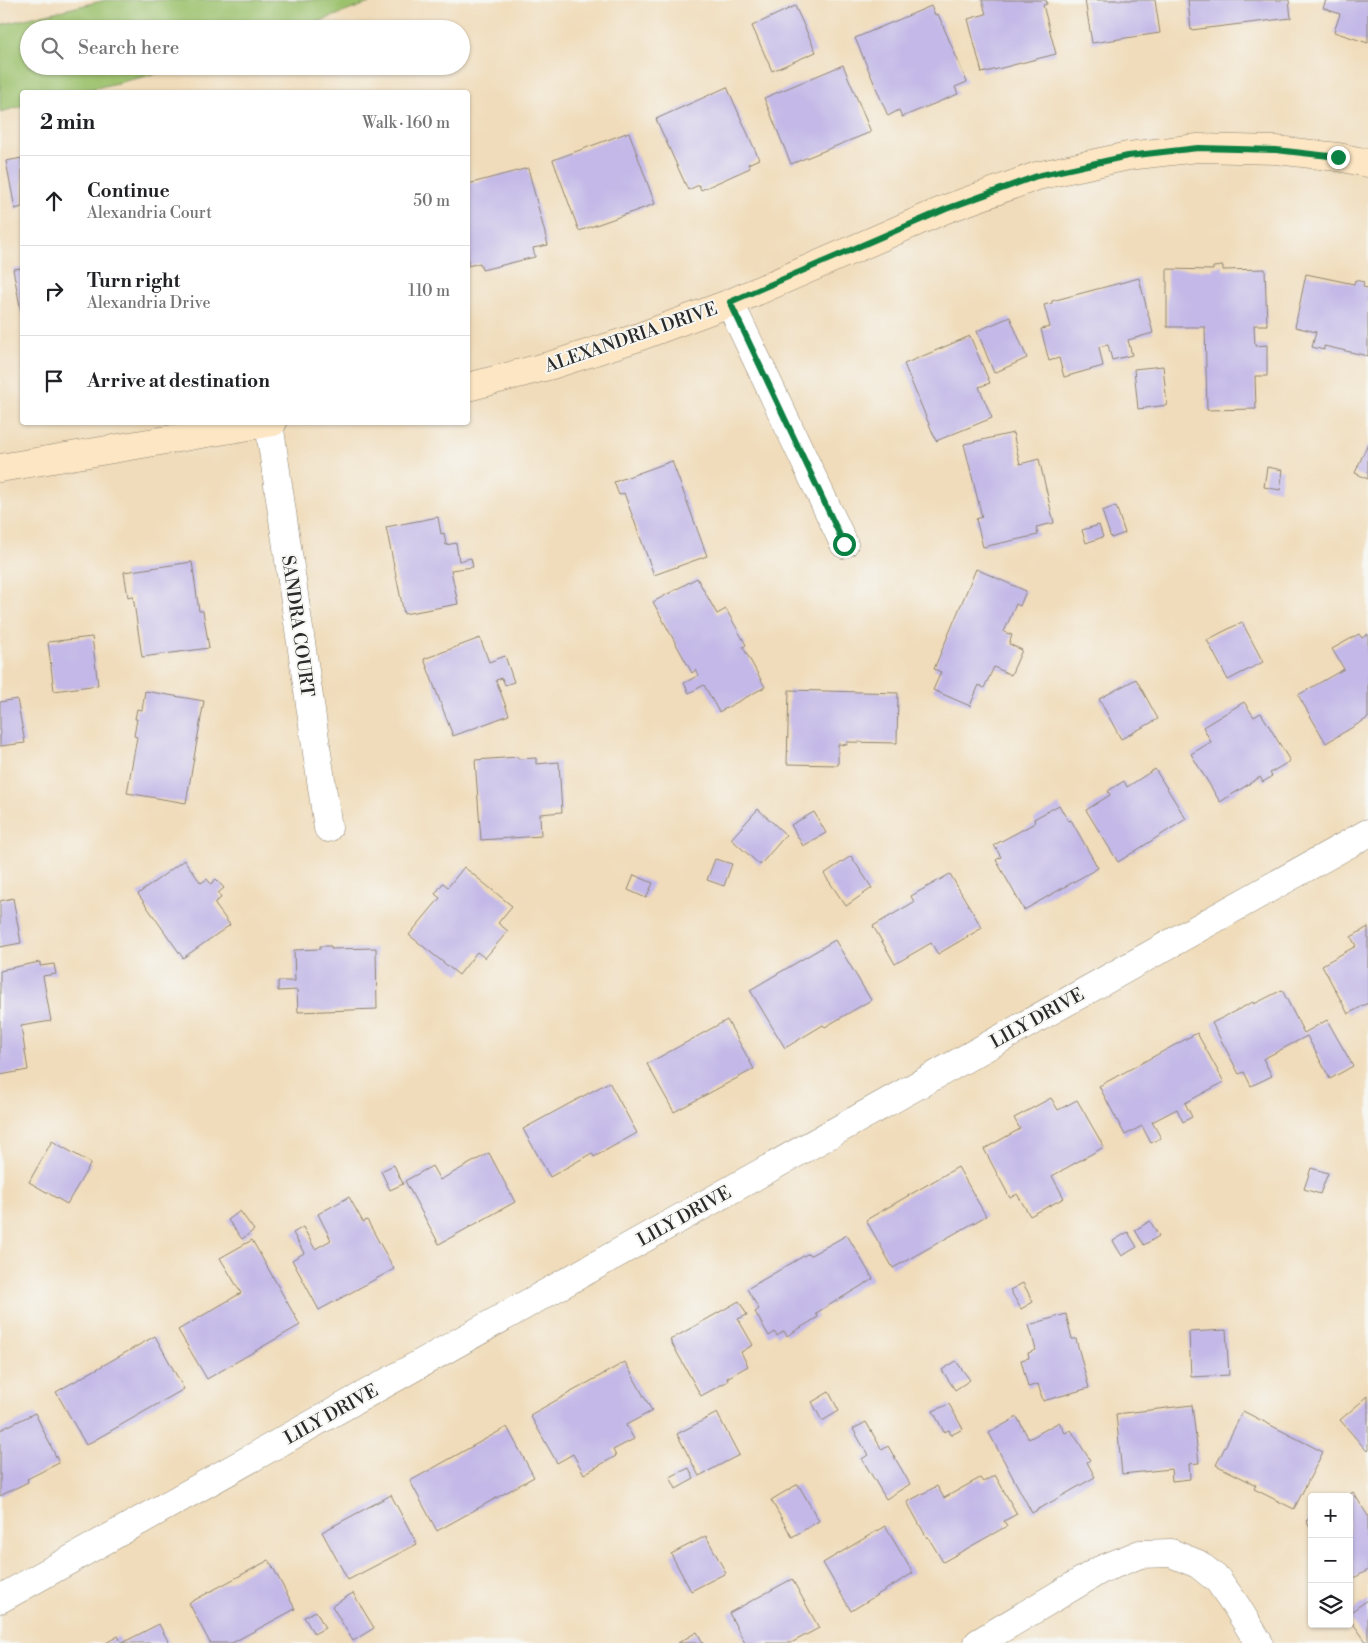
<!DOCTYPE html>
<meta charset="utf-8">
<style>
:root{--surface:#fff;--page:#f2f2f2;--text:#202124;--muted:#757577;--line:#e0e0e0}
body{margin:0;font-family:"Libre Bodoni",serif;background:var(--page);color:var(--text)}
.controls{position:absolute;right:15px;bottom:15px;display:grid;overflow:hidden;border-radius:5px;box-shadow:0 1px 4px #0004}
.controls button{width:45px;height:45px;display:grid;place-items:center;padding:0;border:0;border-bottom:1px solid var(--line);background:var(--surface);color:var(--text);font:25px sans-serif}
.stop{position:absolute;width:15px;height:15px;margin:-11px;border:4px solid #0b8043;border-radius:50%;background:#fff}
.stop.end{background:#0b8043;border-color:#fff;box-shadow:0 1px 5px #0008}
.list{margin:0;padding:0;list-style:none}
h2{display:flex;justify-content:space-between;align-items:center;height:65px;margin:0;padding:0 20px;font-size:21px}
h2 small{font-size:16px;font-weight:400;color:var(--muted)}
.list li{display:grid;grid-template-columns:32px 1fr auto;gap:15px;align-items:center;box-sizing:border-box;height:90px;padding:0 20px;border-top:1px solid var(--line)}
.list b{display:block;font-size:19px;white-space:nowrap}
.list p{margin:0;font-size:16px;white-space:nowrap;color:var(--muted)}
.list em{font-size:16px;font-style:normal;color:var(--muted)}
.icon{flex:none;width:28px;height:28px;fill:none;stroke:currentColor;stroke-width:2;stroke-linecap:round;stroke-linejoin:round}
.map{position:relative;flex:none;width:1368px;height:1643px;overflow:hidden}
.search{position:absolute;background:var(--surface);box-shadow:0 1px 4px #0004;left:20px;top:20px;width:450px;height:55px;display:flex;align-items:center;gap:12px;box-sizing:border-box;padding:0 18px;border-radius:28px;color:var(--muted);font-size:19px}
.panel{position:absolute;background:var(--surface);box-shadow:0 1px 4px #0004;left:20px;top:90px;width:450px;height:335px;border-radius:5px}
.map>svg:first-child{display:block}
.green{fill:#9bc16c;stroke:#63764c}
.building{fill:#c3b8e7}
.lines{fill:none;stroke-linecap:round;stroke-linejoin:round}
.street-casing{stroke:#8e8472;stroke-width:29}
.secondary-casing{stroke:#8e8472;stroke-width:29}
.street{stroke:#fff;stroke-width:28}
.secondary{stroke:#fce6c4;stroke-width:28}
.route{stroke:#0b8043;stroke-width:6}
.labels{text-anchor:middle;stroke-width:4;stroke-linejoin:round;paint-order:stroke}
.street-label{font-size:18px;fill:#2b2b2b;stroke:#f6f6f2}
</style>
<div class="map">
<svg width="1368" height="1643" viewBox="0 0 1368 1643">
<rect width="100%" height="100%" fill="#f6f6f2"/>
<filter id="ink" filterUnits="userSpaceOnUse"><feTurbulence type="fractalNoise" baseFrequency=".02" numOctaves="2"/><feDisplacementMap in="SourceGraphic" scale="10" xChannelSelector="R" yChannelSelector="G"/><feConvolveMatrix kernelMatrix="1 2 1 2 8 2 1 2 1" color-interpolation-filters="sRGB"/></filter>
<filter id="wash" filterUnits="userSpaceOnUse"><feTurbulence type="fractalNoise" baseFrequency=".0096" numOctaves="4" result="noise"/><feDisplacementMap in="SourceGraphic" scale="20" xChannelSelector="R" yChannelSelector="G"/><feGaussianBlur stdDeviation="1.12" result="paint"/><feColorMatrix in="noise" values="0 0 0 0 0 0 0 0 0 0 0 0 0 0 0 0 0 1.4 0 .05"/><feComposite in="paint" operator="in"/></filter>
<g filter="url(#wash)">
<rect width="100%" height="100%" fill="#f0dcba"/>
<!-- green -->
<path class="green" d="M 106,0 L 377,0 L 299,29 L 29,29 L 29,66 L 188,66 L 79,92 L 22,92 L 22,106 L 0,112 L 0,25 Z"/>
<g id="blocks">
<!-- building -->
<path class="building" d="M 982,0 L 1046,0 L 1047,4 L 1043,5 L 1056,54 L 982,73 L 968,19 L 986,14 Z
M 1085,0 L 1155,0 L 1160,33 L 1092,43 Z
M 1188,0 L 1289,0 L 1291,18 L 1191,30 Z
M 1326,0 L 1368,0 L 1368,43 L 1334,32 L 1340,14 L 1323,8 Z
M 795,6 L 816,52 L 772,71 L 752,26 Z
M 931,6 L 935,15 L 938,14 L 967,82 L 955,87 L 958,94 L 902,117 L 899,110 L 888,116 L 855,38 Z
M 843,65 L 871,132 L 791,164 L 764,98 Z
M 727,87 L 759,159 L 748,164 L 750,168 L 701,190 L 699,185 L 688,190 L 656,119 Z
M 629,132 L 655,204 L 579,231 L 553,160 Z
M 22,158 L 22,207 L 15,209 L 6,161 Z
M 528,168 L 548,245 L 533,248 L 535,257 L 482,270 L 480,263 L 468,266 L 468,184 Z
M 1223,266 L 1223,270 L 1265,269 L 1267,325 L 1254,325 L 1255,346 L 1267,345 L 1267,376 L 1255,376 L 1256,409 L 1207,410 L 1205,327 L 1167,327 L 1167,269 L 1213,270 L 1213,267 Z
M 22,268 L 22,317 L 13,269 Z
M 1306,274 L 1354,284 L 1355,280 L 1364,282 L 1363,287 L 1368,288 L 1368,356 L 1324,346 L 1324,350 L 1312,347 L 1316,332 L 1295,327 Z
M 1139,278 L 1153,333 L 1128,340 L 1132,355 L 1112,360 L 1108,345 L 1099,347 L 1103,366 L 1064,377 L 1059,358 L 1049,361 L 1041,329 L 1050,327 L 1044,305 L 1052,303 L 1052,301 Z
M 1010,317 L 1027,358 L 994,373 L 977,331 Z
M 970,336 L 990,383 L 979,387 L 992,418 L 936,441 L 904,364 Z
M 1163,366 L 1167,405 L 1138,409 L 1134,369 Z
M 1013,433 L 1020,464 L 1039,459 L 1054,523 L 1036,527 L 1038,535 L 983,547 L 976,519 L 982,517 L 964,444 Z
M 1368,443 L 1368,479 L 1355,473 Z
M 672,461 L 707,556 L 654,575 L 624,493 L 619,495 L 614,482 Z
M 1267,467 L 1283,470 L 1280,490 L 1264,487 Z
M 1116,506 L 1125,533 L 1111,538 L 1102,511 Z
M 438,517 L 441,534 L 444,533 L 446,545 L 456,543 L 459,561 L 471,558 L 473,567 L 451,570 L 458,604 L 404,614 L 386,527 Z
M 1099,525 L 1103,537 L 1086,543 L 1082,530 Z
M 192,562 L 199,611 L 203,611 L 209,648 L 142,657 L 133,596 L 128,597 L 124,572 Z
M 976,569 L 1026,591 L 1020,606 L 1016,604 L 1004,632 L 1012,635 L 1009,644 L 1022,650 L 1011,675 L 994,667 L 984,688 L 979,685 L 970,706 L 933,690 L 941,672 L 934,669 Z
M 697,578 L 717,614 L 726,609 L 746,645 L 743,647 L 765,687 L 719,712 L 704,685 L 689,693 L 684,683 L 699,675 L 696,670 L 692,673 L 653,602 Z
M 1242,622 L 1263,662 L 1228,680 L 1207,640 Z
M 1359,634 L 1362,638 L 1368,634 L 1368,718 L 1326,743 L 1298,695 L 1344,669 L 1332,649 Z
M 92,637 L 98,685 L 54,691 L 48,642 Z
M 480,638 L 489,662 L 505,656 L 514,682 L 505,685 L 502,678 L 496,680 L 509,715 L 453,736 L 424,659 Z
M 1136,679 L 1158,719 L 1121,739 L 1099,699 Z
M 789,690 L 898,693 L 897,743 L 847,742 L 847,745 L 838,744 L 838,765 L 787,764 Z
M 145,691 L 204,701 L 186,803 L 127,793 L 137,737 L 134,736 L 137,719 L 135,719 L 137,709 L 142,710 Z
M 17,699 L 25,743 L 0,746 L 0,702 Z
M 1244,702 L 1254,717 L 1261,713 L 1290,761 L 1270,773 L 1272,776 L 1263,782 L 1260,777 L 1220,802 L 1191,754 L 1211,742 L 1203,727 Z
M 518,757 L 518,759 L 536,758 L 536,764 L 559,762 L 562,812 L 540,814 L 541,836 L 481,840 L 475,760 Z
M 1155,769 L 1186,819 L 1118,862 L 1086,810 L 1110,795 L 1108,791 L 1124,781 L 1127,787 Z
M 1059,805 L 1068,821 L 1071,820 L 1098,868 L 1024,910 L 996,860 L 1001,857 L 994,845 L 1035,823 L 1034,819 Z
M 758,809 L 786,835 L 760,865 L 731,839 Z
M 814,812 L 826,833 L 803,846 L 791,825 Z
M 851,856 L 872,888 L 846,906 L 824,874 Z
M 715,859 L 732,864 L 724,886 L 707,880 Z
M 184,860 L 201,883 L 207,879 L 211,884 L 216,879 L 224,888 L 218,893 L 221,898 L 214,903 L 230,925 L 183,958 L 138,894 Z
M 464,867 L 512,906 L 498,923 L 508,931 L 485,958 L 477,952 L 459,975 L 409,935 L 440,898 L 435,894 L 443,883 L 448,887 Z
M 950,874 L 982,928 L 938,954 L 931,943 L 895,964 L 873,926 L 914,902 L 911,896 Z
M 634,875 L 653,883 L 646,898 L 628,890 Z
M 13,898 L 21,943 L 0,947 L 0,901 Z
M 1368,927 L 1368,1003 L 1348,1014 L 1322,965 L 1356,946 L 1351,937 Z
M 835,940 L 871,1000 L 825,1027 L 823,1025 L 785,1048 L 750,990 Z
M 320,946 L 331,946 L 331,949 L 376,948 L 377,1009 L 298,1012 L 297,990 L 278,991 L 278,981 L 295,981 L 294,950 L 320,949 Z
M 40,962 L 40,966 L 54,964 L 56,974 L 43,976 L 51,1021 L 21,1026 L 28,1070 L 0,1075 L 0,971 L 5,970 L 5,969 Z
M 1282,990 L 1304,1033 L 1327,1020 L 1353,1066 L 1330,1079 L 1307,1036 L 1263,1059 L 1272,1076 L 1251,1086 L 1244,1072 L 1239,1074 L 1212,1023 L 1253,1002 L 1254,1004 Z
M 727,1020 L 754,1069 L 674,1112 L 647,1064 Z
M 1197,1033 L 1224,1082 L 1185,1103 L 1192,1117 L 1183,1122 L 1177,1109 L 1152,1122 L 1161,1138 L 1151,1143 L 1142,1126 L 1125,1135 L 1099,1086 Z
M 609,1082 L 637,1133 L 594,1157 L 592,1153 L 550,1177 L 523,1129 Z
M 1051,1098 L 1058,1110 L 1077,1100 L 1104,1147 L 1052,1176 L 1064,1198 L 1030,1216 L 1017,1194 L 1010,1198 L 984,1149 L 1020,1129 L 1014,1118 Z
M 52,1141 L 91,1163 L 67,1204 L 29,1182 Z
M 489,1153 L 515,1202 L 439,1244 L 405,1181 L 432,1166 L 440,1180 Z
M 394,1165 L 403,1184 L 390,1190 L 381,1171 Z
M 958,1167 L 986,1216 L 893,1268 L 866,1220 Z
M 1311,1168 L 1328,1173 L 1320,1194 L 1304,1189 Z
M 349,1197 L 363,1222 L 367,1220 L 394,1269 L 319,1310 L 292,1260 L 304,1253 L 293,1233 L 303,1227 L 315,1249 L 331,1240 L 318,1214 Z
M 240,1211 L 254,1230 L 242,1239 L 228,1220 Z
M 1150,1221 L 1159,1236 L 1144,1245 L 1135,1230 Z
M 1128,1232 L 1137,1247 L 1122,1256 L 1113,1241 Z
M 847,1235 L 873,1279 L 816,1313 L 818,1317 L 787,1336 L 784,1331 L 777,1336 L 775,1332 L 769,1336 L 755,1312 L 759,1309 L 747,1289 L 807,1254 L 811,1255 Z
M 252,1240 L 300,1325 L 207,1379 L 178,1330 L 241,1293 L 220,1258 Z
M 1023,1283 L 1033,1302 L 1021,1309 L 1010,1290 Z
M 739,1301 L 747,1315 L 738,1319 L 753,1345 L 741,1352 L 748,1366 L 727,1378 L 728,1381 L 701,1396 L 670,1340 Z
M 1066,1314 L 1072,1339 L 1076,1339 L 1089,1388 L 1043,1401 L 1038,1384 L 1028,1387 L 1021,1360 L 1029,1358 L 1028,1353 L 1036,1350 L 1029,1325 Z
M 1226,1330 L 1229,1375 L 1191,1377 L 1189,1332 Z
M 155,1336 L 184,1389 L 86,1445 L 56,1392 Z
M 956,1361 L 970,1380 L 955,1390 L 942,1370 Z
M 625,1362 L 652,1411 L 626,1425 L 634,1439 L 613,1450 L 616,1456 L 584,1474 L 573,1454 L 557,1463 L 530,1415 Z
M 829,1392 L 839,1411 L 822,1421 L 812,1402 Z
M 1368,1396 L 1368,1450 L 1367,1451 L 1340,1420 Z
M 949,1404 L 963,1429 L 951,1435 L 949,1430 L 944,1432 L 933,1411 Z
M 1192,1405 L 1199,1463 L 1189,1464 L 1190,1479 L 1172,1481 L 1171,1469 L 1122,1474 L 1116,1414 Z
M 1243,1411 L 1323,1452 L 1294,1509 L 1254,1489 L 1256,1485 L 1216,1465 Z
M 35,1413 L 59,1463 L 27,1479 L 28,1482 L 0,1496 L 0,1430 Z
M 717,1413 L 739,1455 L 699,1476 L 677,1434 Z
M 1017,1417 L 1029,1439 L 1059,1422 L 1065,1433 L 1071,1430 L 1090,1460 L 1087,1462 L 1095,1477 L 1032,1513 L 989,1433 Z
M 866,1422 L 882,1450 L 888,1446 L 910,1484 L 886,1499 L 862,1459 L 868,1455 L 853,1429 Z
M 507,1427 L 534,1477 L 437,1531 L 410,1481 Z
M 689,1468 L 694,1479 L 676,1489 L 670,1477 Z
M 995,1475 L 1017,1514 L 1004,1521 L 1007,1526 L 943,1562 L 928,1537 L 927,1538 L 907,1502 L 937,1486 L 944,1498 L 980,1478 L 983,1482 Z
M 798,1484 L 819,1521 L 792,1537 L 771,1500 Z
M 1353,1492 L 1368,1516 L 1368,1570 L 1349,1581 L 1349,1497 L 1346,1497 Z
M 391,1495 L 417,1544 L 348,1580 L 322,1532 Z
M 1312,1517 L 1312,1531 L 1306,1521 Z
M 885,1526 L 913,1573 L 851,1611 L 823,1563 Z
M 706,1536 L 726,1573 L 691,1591 L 671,1554 Z
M 269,1560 L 295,1609 L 232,1643 L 210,1643 L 189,1603 Z
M 792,1579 L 819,1628 L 791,1643 L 745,1643 L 729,1613 Z
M 353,1593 L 374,1628 L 353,1641 L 332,1606 Z
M 1368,1600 L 1368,1643 L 1367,1643 L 1349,1618 L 1349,1613 Z
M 316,1611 L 325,1628 L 314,1634 L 304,1617 Z
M 159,1624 L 169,1643 L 122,1643 Z
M 697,1632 L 703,1643 L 678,1643 Z
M 118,1636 L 122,1643 L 106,1643 Z"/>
</g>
</g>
<g filter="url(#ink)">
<use href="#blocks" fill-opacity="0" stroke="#8e8472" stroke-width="1"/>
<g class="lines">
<!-- street casing -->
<g class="street-casing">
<path id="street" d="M 730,303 L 844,544
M 269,423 L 328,828
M 0,1599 L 1368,833
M 978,1643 L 1100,1570 L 1140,1554 L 1171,1553 L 1198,1564 L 1218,1580 L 1237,1607 L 1259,1643"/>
</g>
<!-- secondary casing -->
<g class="secondary-casing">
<path id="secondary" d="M 468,387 L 552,365 L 636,338 L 730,303 L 946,209 L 1037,176 L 1128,156 L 1198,148 L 1276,150 L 1338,157 L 1368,163
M 0,468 L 273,422"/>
</g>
<!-- street -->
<use href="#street" class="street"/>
<!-- secondary -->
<use href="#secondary" class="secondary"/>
</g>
</g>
<g class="lines" filter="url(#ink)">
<!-- route -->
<path class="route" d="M 844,544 L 730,302 L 946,209 L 1037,176 L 1128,156 L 1198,148 L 1276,150 L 1338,157"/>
</g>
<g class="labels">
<!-- street labels -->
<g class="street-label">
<text transform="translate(631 337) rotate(-19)" y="6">ALEXANDRIA DRIVE</text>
<text transform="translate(298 626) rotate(82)" y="6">SANDRA COURT</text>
<text transform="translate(1037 1018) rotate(-29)" y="6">LILY DRIVE</text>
<text transform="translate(684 1216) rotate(-29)" y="6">LILY DRIVE</text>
<text transform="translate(331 1414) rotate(-29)" y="6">LILY DRIVE</text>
</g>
</g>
</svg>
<div class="controls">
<button>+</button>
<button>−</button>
<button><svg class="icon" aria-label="layers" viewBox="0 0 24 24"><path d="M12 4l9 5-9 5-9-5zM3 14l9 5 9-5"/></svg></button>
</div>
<div class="stop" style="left:844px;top:544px"></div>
<div class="stop end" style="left:1338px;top:157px"></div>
<div class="search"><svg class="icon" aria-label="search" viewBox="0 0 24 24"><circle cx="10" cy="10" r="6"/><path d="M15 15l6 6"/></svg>Search here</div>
<section class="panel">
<h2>2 min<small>Walk · 160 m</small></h2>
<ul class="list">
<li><svg class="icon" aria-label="ahead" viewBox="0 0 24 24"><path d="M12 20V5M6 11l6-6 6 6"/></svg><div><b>Continue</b><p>Alexandria Court</p></div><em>50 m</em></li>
<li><svg class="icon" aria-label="right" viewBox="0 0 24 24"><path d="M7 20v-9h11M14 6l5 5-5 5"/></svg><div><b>Turn right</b><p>Alexandria Drive</p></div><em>110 m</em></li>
<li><svg class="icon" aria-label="arrive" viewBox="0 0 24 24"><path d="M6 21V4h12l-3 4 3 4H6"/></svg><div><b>Arrive at destination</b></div></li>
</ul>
</section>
</div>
